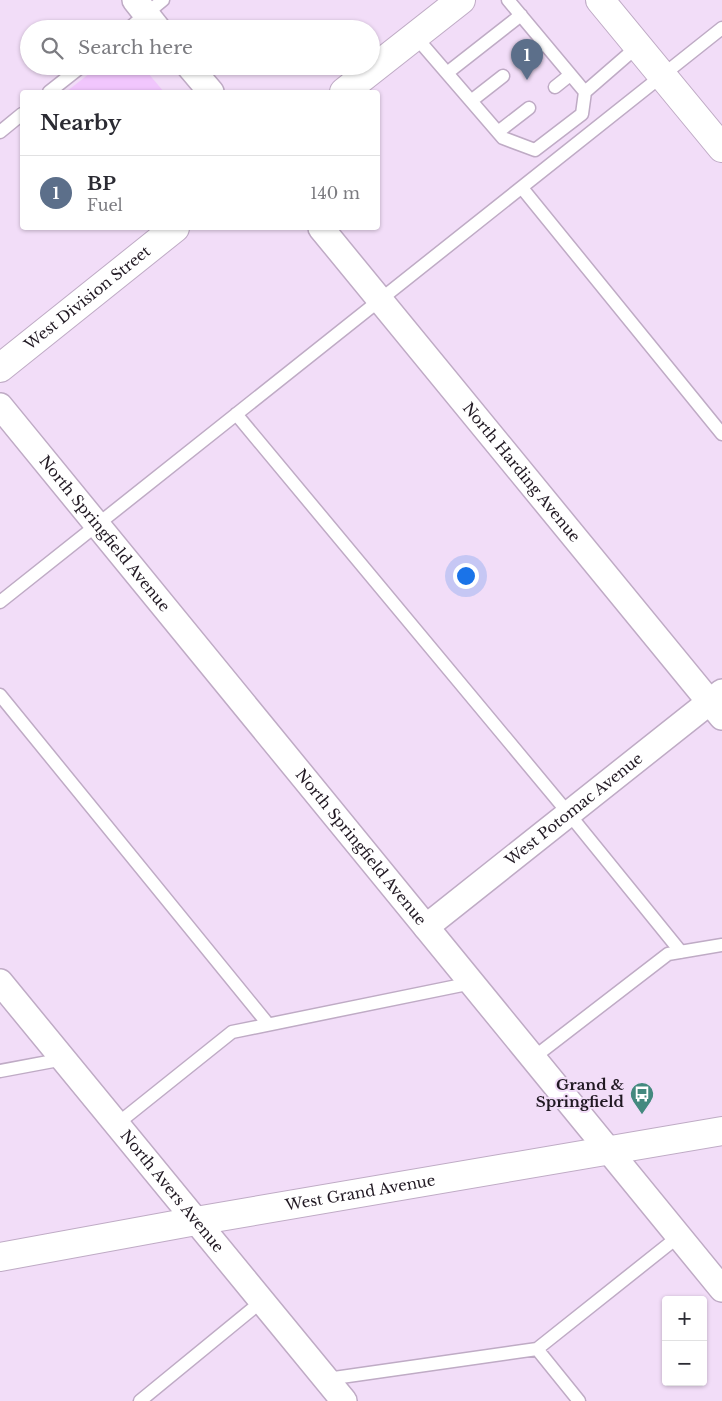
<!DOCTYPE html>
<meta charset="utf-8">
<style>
:root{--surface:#fff;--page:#f7f7f7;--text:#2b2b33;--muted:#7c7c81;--line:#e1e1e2;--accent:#44897f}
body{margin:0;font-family:"Libre Baskerville",serif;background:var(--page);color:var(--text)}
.controls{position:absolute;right:15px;bottom:15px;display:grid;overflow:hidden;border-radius:5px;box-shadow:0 1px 4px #0004}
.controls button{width:45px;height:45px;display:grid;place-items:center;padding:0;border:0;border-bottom:1px solid var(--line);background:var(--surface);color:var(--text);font:25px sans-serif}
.you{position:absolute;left:465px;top:575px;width:18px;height:18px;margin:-12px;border:4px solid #fff;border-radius:50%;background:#1a73e8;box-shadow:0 0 0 8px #1a73e833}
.badge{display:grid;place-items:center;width:32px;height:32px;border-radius:50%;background:var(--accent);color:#fff;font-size:16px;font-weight:700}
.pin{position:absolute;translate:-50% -41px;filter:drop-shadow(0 1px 2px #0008)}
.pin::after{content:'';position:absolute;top:26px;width:18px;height:15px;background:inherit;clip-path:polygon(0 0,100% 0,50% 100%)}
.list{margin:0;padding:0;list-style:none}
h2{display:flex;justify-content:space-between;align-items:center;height:65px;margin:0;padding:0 20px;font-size:21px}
h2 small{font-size:16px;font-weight:400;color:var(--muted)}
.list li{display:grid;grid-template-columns:32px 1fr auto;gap:15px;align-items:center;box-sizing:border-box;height:75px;padding:0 20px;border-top:1px solid var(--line)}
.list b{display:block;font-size:19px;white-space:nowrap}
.list p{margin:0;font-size:16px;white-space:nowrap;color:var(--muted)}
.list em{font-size:16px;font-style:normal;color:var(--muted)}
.icon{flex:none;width:28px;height:28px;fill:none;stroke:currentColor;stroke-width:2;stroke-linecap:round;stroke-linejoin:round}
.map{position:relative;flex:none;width:722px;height:1401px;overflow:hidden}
.search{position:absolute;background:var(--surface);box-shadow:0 1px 4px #0004;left:20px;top:20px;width:360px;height:55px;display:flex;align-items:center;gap:12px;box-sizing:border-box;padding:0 18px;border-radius:28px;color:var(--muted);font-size:19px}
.panel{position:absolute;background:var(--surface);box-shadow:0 1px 4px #0004;left:20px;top:90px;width:360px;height:140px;border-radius:5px}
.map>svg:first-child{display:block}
.green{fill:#f1c6fd}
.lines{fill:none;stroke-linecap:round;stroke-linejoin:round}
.service-casing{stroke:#bfabc5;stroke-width:15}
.minor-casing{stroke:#bfabc5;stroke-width:28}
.secondary-casing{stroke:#bfabc5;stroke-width:30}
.service{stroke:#fff;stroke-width:12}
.minor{stroke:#fff;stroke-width:25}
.secondary{stroke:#fff;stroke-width:28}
.labels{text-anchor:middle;stroke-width:4;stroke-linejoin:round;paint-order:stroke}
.street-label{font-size:15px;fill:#211923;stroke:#f2ddf8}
.poi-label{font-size:15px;font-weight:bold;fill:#211923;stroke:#f2ddf8;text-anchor:end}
</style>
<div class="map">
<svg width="722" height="1401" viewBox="0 0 722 1401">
<rect width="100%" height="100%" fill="#f2ddf8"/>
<!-- green -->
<path class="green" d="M 99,66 L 142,66 L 164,92 L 66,92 Z"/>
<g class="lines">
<!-- service casing -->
<g class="service-casing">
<path id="service" d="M 508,0 L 585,92
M 128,29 L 163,0
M 415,36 L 503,138 L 535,150 L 582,114 L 585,92 L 638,46
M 528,55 L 544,43
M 447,73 L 521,15
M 555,87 L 570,75
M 49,92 L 82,66
M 471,101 L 503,76
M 0,132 L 22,114
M 498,132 L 529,108
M 522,188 L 722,434
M 236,414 L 569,814 L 681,952
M 0,602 L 722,28
M 0,695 L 268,1024
M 533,1058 L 668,954 L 722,945
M 0,1071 L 64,1059
M 117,1124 L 232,1032 L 472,983
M 537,1349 L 579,1401
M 327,1379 L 537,1349 L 679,1236
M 140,1401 L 262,1301"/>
</g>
<!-- minor casing -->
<g class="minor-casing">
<g id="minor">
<path d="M 135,0 L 158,29"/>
<path d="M 189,66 L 211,92"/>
<path id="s1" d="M 321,228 L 722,717"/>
<path id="s2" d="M 0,406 L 722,1289"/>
<path id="s3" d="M 426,927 L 722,692"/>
<path id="s4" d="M 0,982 L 344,1401"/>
</g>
</g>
<!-- secondary casing -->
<g class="secondary-casing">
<g id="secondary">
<path d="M 600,0 L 722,148"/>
<path d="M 344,92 L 461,0"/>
<path id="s5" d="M 0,368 L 175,228"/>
<path id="s6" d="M 0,1257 L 196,1221 L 722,1131"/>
</g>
</g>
<!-- service -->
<use href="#service" class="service"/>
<!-- minor -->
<use href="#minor" class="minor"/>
<!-- secondary -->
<use href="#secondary" class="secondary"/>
</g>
<!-- icons -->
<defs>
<g id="bus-pin" transform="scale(1.25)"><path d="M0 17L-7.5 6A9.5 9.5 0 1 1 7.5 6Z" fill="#44897f" stroke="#f2ddf8"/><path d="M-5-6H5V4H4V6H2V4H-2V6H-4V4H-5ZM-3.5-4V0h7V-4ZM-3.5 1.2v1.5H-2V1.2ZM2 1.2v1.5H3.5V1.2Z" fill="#fff"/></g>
</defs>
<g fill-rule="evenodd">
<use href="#bus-pin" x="642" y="1094"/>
</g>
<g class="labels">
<!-- street labels -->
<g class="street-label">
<text dy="5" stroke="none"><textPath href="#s5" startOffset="112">West Division Street</textPath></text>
<text dy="5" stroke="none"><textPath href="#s1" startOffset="316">North Harding Avenue</textPath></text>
<text dy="5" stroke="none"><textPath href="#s2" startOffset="165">North Springfield Avenue</textPath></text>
<text dy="5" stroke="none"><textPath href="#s3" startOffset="189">West Potomac Avenue</textPath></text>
<text dy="5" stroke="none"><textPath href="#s2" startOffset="570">North Springfield Avenue</textPath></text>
<text dy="5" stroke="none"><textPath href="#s4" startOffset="271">North Avers Avenue</textPath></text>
<text dy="5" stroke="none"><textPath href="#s6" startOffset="366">West Grand Avenue</textPath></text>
</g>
<!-- poi labels -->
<g class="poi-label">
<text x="624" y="1090">Grand &amp;<tspan x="624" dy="17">Springfield</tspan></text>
</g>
</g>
</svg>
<div class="controls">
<button>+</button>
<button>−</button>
</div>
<div class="you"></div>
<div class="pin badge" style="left:527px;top:80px;background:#5c6f8a">1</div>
<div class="search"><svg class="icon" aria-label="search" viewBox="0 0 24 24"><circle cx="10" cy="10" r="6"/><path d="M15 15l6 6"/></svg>Search here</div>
<section class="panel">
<h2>Nearby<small></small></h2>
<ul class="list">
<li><span class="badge" style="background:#5c6f8a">1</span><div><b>BP</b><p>Fuel</p></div><em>140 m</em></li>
</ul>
</section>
</div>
